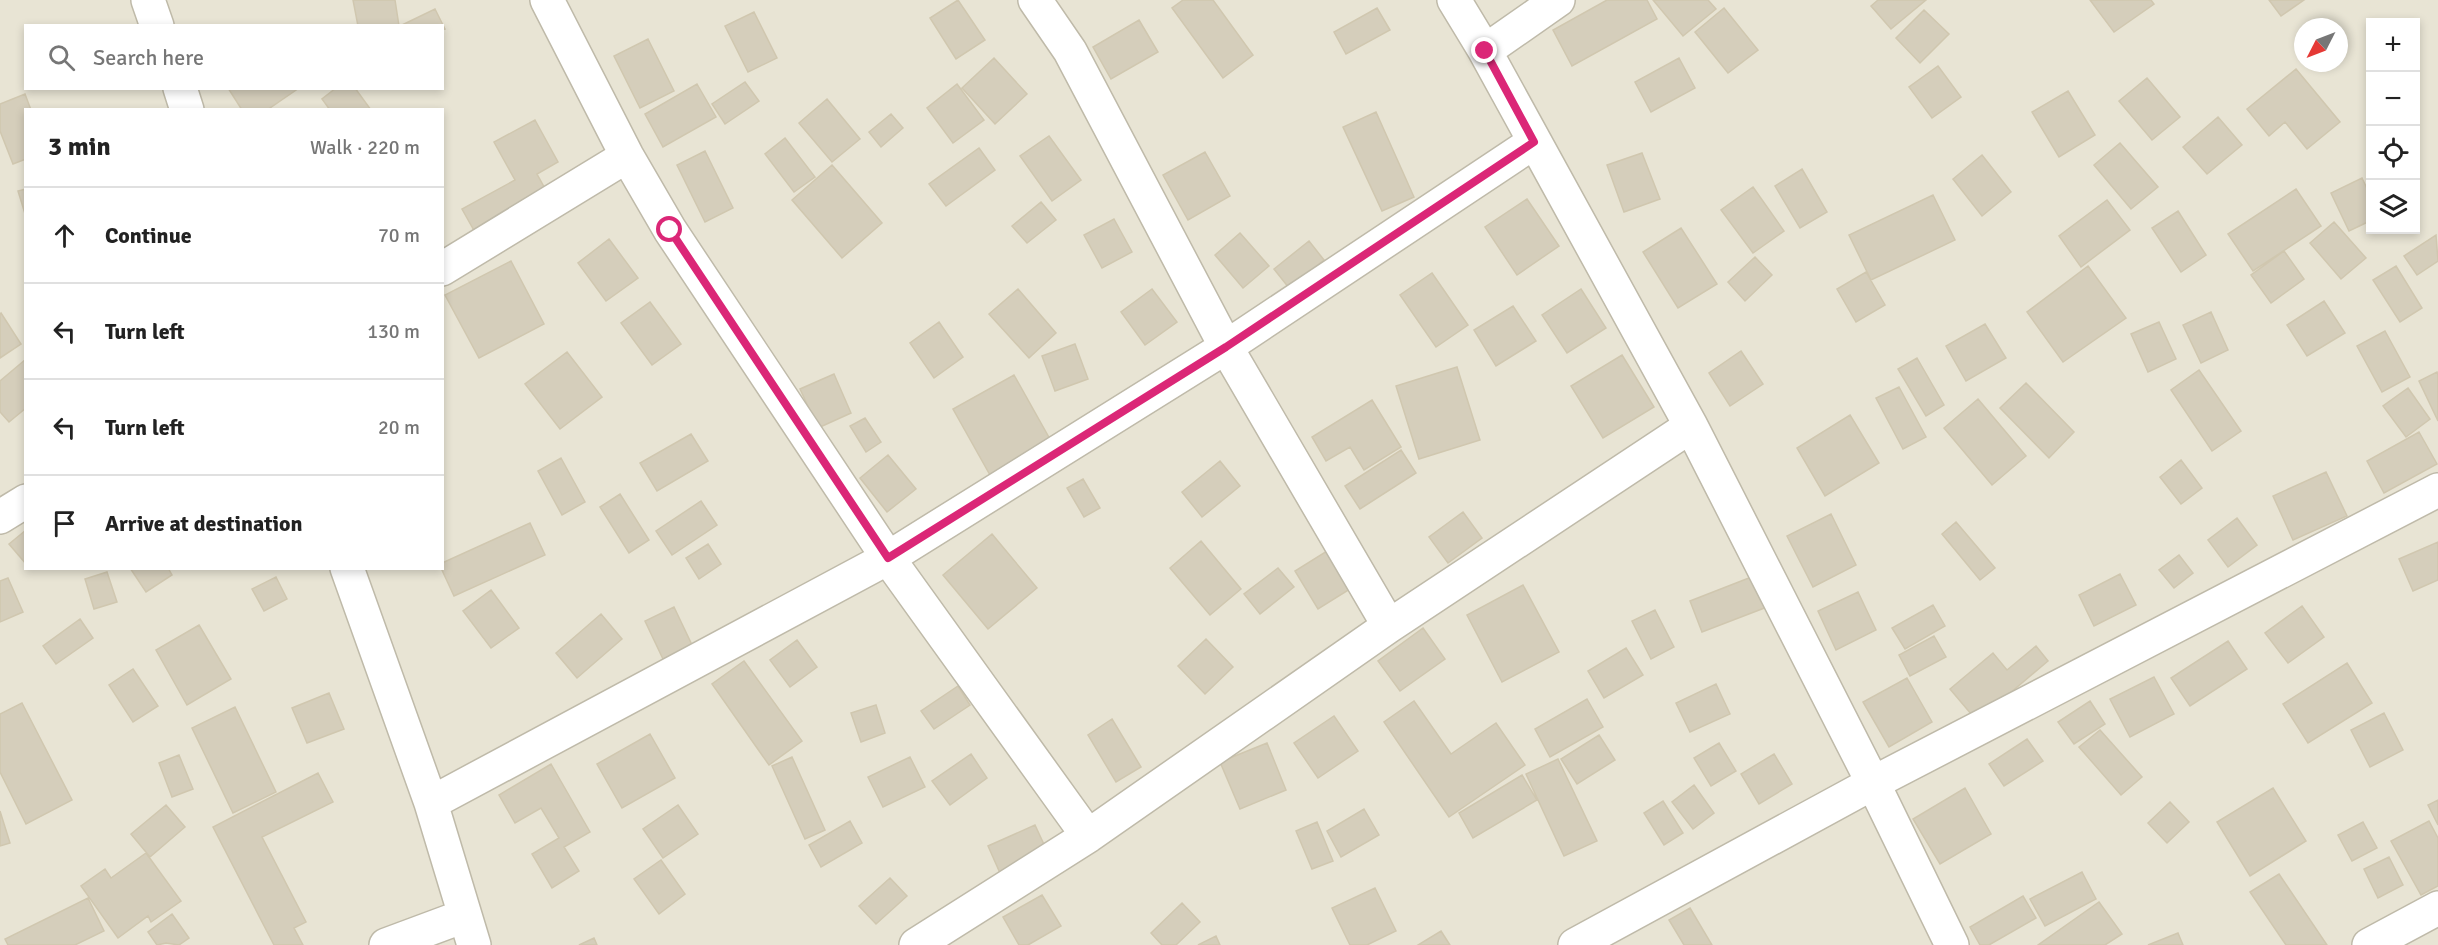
<!DOCTYPE html>
<meta charset="utf-8">
<style>
:root{--surface:#fff;--page:#f6f6f6;--text:#222;--muted:#767676;--line:#e0e0e0}
body{margin:0;font-family:Signika,sans-serif;background:var(--page);color:var(--text)}
.controls{position:absolute;right:18px;top:18px;display:grid;overflow:hidden;border-radius:0px;box-shadow:0 3px 9px #0003}
.controls button{width:54px;height:54px;display:grid;place-items:center;padding:0;border:0;border-bottom:2px solid var(--line);background:var(--surface);color:var(--text);font:30px sans-serif}
.compass{position:absolute;left:2294px;top:18px;width:54px;height:54px;border-radius:50%;background:var(--surface);box-shadow:0 3px 9px #0003;rotate:228deg}
.stop{position:absolute;width:18px;height:18px;margin:-14px;border:4px solid #db2777;border-radius:50%;background:#fff}
.stop.end{background:#db2777;border-color:#fff;box-shadow:0 2px 6px #0008}
.list{margin:0;padding:0;list-style:none}
h2{display:flex;justify-content:space-between;align-items:center;height:78px;margin:0;padding:0 24px;font-size:26px}
h2 small{font-size:20px;font-weight:400;color:var(--muted)}
.list li{display:grid;grid-template-columns:39px 1fr auto;gap:18px;align-items:center;box-sizing:border-box;height:96px;padding:0 24px;border-top:2px solid var(--line)}
.list b{display:block;font-size:22px;white-space:nowrap}
.list em{font-size:20px;font-style:normal;color:var(--muted)}
.icon{flex:none;width:33px;height:33px;fill:none;stroke:currentColor;stroke-width:2;stroke-linecap:round;stroke-linejoin:round}
.map{position:relative;flex:none;width:2438px;height:945px;overflow:hidden}
.search{position:absolute;background:var(--surface);box-shadow:0 3px 9px #0003;left:24px;top:24px;width:420px;height:66px;display:flex;align-items:center;gap:15px;box-sizing:border-box;padding:0 21px;border-radius:0px;color:var(--muted);font-size:22px}
.panel{position:absolute;background:var(--surface);box-shadow:0 3px 9px #0003;left:24px;top:108px;width:420px;height:462px;border-radius:0px}
.map>svg:first-child{display:block}
.residential{fill:#e8e4d4;fill-rule:evenodd}
.building{fill:#d5cebb;stroke:#d0c7af;stroke-width:1.5}
.lines{fill:none;stroke-linecap:round;stroke-linejoin:round}
.street-casing{stroke:#bfbaa9;stroke-width:36}
.street{stroke:#fff;stroke-width:33}
.route{stroke:#db2777;stroke-width:8}
</style>
<div class="map">
<svg width="2438" height="945" viewBox="0 0 2438 945">
<rect width="100%" height="100%" fill="#f4f1e6"/>
<!-- residential -->
<path class="residential" d="M 0,0 L 2438,0 L 2438,945 L 0,945 ZM 2370,22 L 2416,22 L 2416,230 L 2370,230 ZM 26,26 L 442,26 L 442,88 L 26,88 ZM 2303,27 L 2339,27 L 2339,63 L 2303,63 ZM 26,110 L 442,110 L 442,568 L 26,568 Z"/>
<!-- building -->
<path class="building" d="M 353,0 L 395,0 L 399,26 L 358,26 Z
M 958,0 L 985,40 L 956,59 L 930,18 Z
M 1183,0 L 1213,0 L 1253,55 L 1223,78 L 1172,8 Z
M 1607,0 L 1647,0 L 1657,19 L 1572,66 L 1553,30 Z
M 1653,0 L 1708,0 L 1716,9 L 1683,36 Z
M 1878,0 L 1926,0 L 1891,29 L 1871,6 Z
M 2090,0 L 2151,0 L 2154,4 L 2114,32 Z
M 2269,0 L 2304,0 L 2281,16 Z
M 1377,8 L 1390,30 L 1346,54 L 1334,32 Z
M 1724,8 L 1758,50 L 1728,73 L 1695,32 Z
M 435,9 L 445,29 L 442,30 L 442,26 L 402,25 Z
M 1924,10 L 1949,34 L 1920,63 L 1896,38 Z
M 754,12 L 777,58 L 748,72 L 725,26 Z
M 1139,20 L 1158,52 L 1111,79 L 1093,47 Z
M 648,39 L 674,91 L 640,108 L 614,56 Z
M 994,58 L 1027,94 L 995,124 L 962,88 Z
M 1679,58 L 1695,88 L 1651,112 L 1635,82 Z
M 1938,66 L 1961,97 L 1932,118 L 1909,87 Z
M 2296,69 L 2340,122 L 2307,149 L 2285,122 L 2269,136 L 2247,109 Z
M 2147,78 L 2180,117 L 2152,140 L 2119,101 Z
M 745,82 L 759,101 L 725,124 L 712,104 Z
M 697,84 L 716,117 L 663,147 L 645,114 Z
M 957,84 L 984,120 L 953,143 L 927,108 Z
M 228,88 L 299,88 L 267,110 L 242,110 Z
M 336,88 L 355,88 L 371,110 L 330,110 L 322,99 Z
M 2068,91 L 2095,135 L 2059,157 L 2032,112 Z
M 25,94 L 31,110 L 26,110 L 26,159 L 13,164 L 0,131 L 0,104 Z
M 827,99 L 860,139 L 832,162 L 799,123 Z
M 1376,112 L 1414,197 L 1382,211 L 1343,127 Z
M 891,114 L 903,128 L 881,147 L 869,132 Z
M 2218,117 L 2242,145 L 2207,174 L 2183,147 Z
M 535,120 L 558,162 L 537,174 L 548,194 L 476,234 L 462,209 L 515,180 L 494,142 Z
M 1049,136 L 1081,180 L 1052,201 L 1020,156 Z
M 785,138 L 815,177 L 794,192 L 765,154 Z
M 2120,143 L 2158,187 L 2131,209 L 2094,165 Z
M 979,148 L 995,170 L 946,206 L 929,184 Z
M 705,151 L 733,208 L 705,222 L 677,165 Z
M 1205,152 L 1230,196 L 1188,220 L 1163,175 Z
M 1642,153 L 1660,199 L 1624,212 L 1607,165 Z
M 1982,155 L 2011,192 L 1982,216 L 1953,179 Z
M 832,165 L 882,223 L 842,258 L 792,200 Z
M 1802,169 L 1827,212 L 1800,228 L 1775,186 Z
M 2362,178 L 2370,195 L 2370,221 L 2349,231 L 2331,193 Z
M 1753,187 L 1784,231 L 1753,253 L 1721,210 Z
M 26,189 L 26,217 L 18,191 Z
M 2296,189 L 2321,226 L 2253,271 L 2228,234 Z
M 1933,195 L 1955,240 L 1871,280 L 1849,235 Z
M 1527,199 L 1559,246 L 1517,275 L 1485,227 Z
M 2107,200 L 2130,230 L 2081,267 L 2059,236 Z
M 1041,202 L 1056,220 L 1027,243 L 1012,226 Z
M 2178,211 L 2206,255 L 2181,272 L 2152,228 Z
M 1114,219 L 1132,252 L 1102,268 L 1084,235 Z
M 2334,222 L 2366,258 L 2341,279 L 2310,243 Z
M 1681,228 L 1717,284 L 1678,308 L 1643,252 Z
M 1240,233 L 1269,266 L 1243,288 L 1215,255 Z
M 2436,235 L 2438,261 L 2417,275 L 2404,256 Z
M 609,239 L 638,278 L 606,301 L 578,263 Z
M 1309,241 L 1324,260 L 1289,288 L 1274,269 Z
M 2284,251 L 2304,279 L 2271,303 L 2251,275 Z
M 1755,257 L 1772,275 L 1745,301 L 1728,282 Z
M 511,261 L 544,324 L 479,358 L 445,295 Z
M 2088,266 L 2126,318 L 2063,362 L 2027,312 Z
M 2396,266 L 2422,308 L 2400,322 L 2373,280 Z
M 1866,272 L 1885,305 L 1856,322 L 1837,289 Z
M 1432,273 L 1468,325 L 1436,347 L 1400,295 Z
M 1018,289 L 1056,333 L 1029,358 L 989,314 Z
M 1152,289 L 1177,322 L 1145,345 L 1121,312 Z
M 1581,289 L 1606,328 L 1567,353 L 1542,315 Z
M 2324,301 L 2345,333 L 2307,356 L 2287,325 Z
M 650,302 L 681,344 L 652,365 L 621,323 Z
M 1513,306 L 1536,341 L 1496,366 L 1474,330 Z
M 2211,312 L 2228,350 L 2201,363 L 2183,325 Z
M 1,313 L 21,344 L 0,358 L 0,314 Z
M 939,322 L 963,357 L 934,378 L 910,343 Z
M 2159,322 L 2176,359 L 2148,372 L 2131,334 Z
M 1985,324 L 2006,358 L 1966,381 L 1946,346 Z
M 2385,331 L 2410,377 L 2382,392 L 2357,346 Z
M 1075,344 L 1088,379 L 1055,391 L 1042,356 Z
M 1741,351 L 1763,384 L 1730,406 L 1709,373 Z
M 567,352 L 602,397 L 560,429 L 525,384 Z
M 1622,355 L 1654,407 L 1603,438 L 1571,386 Z
M 1917,358 L 1944,405 L 1926,416 L 1898,369 Z
M 26,359 L 26,408 L 9,422 L 0,412 L 0,381 Z
M 1457,367 L 1480,440 L 1419,459 L 1396,386 Z
M 2199,370 L 2241,431 L 2212,451 L 2171,390 Z
M 2437,372 L 2438,375 L 2438,421 L 2419,381 Z
M 834,374 L 851,413 L 818,428 L 800,389 Z
M 1014,375 L 1051,441 L 990,475 L 953,409 Z
M 2026,383 L 2074,432 L 2049,458 L 2000,408 Z
M 1899,387 L 1926,437 L 1903,449 L 1876,398 Z
M 2408,388 L 2430,419 L 2406,437 L 2383,406 Z
M 1978,399 L 2026,456 L 1992,485 L 1944,428 Z
M 1372,400 L 1401,447 L 1364,470 L 1350,447 L 1326,461 L 1312,437 Z
M 1850,415 L 1879,463 L 1825,496 L 1797,448 Z
M 865,418 L 881,442 L 866,452 L 850,426 Z
M 2419,432 L 2437,464 L 2384,493 L 2367,461 Z
M 691,434 L 708,461 L 657,491 L 640,463 Z
M 1401,450 L 1416,473 L 1360,509 L 1345,486 Z
M 888,455 L 916,489 L 887,512 L 860,478 Z
M 561,458 L 585,502 L 562,515 L 538,471 Z
M 2181,460 L 2202,488 L 2181,504 L 2160,477 Z
M 1220,461 L 1240,486 L 1202,517 L 1182,492 Z
M 2326,472 L 2347,516 L 2293,540 L 2273,496 Z
M 1083,479 L 1100,508 L 1084,517 L 1067,488 Z
M 620,494 L 649,540 L 629,553 L 600,507 Z
M 701,501 L 717,525 L 672,555 L 656,531 Z
M 1463,512 L 1482,538 L 1448,563 L 1429,537 Z
M 1831,514 L 1856,565 L 1813,587 L 1787,536 Z
M 2237,518 L 2257,545 L 2228,567 L 2208,540 Z
M 1956,522 L 1995,568 L 1980,580 L 1942,534 Z
M 530,523 L 545,555 L 454,596 L 441,568 L 442,563 Z
M 26,530 L 26,564 L 9,544 Z
M 992,534 L 1037,588 L 988,629 L 943,575 Z
M 1201,541 L 1241,589 L 1210,615 L 1170,568 Z
M 2438,542 L 2438,580 L 2413,591 L 2399,559 Z
M 708,544 L 721,564 L 699,579 L 686,558 Z
M 1327,551 L 1350,589 L 1318,609 L 1295,571 Z
M 2179,555 L 2193,573 L 2174,588 L 2159,570 Z
M 130,568 L 168,568 L 172,575 L 146,592 Z
M 1278,568 L 1294,587 L 1260,614 L 1244,594 Z
M 107,572 L 117,602 L 94,609 L 85,579 Z
M 2120,574 L 2136,605 L 2094,626 L 2079,595 Z
M 1754,576 L 1767,607 L 1702,632 L 1690,601 Z
M 276,577 L 287,599 L 264,611 L 252,589 Z
M 8,578 L 23,612 L 0,622 L 0,581 Z
M 1523,585 L 1559,652 L 1502,682 L 1467,615 Z
M 491,590 L 519,628 L 491,648 L 463,611 Z
M 1858,592 L 1876,630 L 1836,650 L 1818,611 Z
M 1933,605 L 1945,626 L 1905,649 L 1892,628 Z
M 2302,606 L 2324,637 L 2288,663 L 2265,633 Z
M 674,607 L 692,645 L 663,659 L 645,621 Z
M 1655,610 L 1674,647 L 1651,659 L 1632,621 Z
M 601,614 L 622,639 L 577,678 L 556,653 Z
M 80,619 L 93,638 L 56,664 L 43,646 Z
M 199,625 L 231,679 L 187,705 L 156,650 Z
M 1423,628 L 1445,659 L 1400,691 L 1378,661 Z
M 1934,636 L 1946,657 L 1910,676 L 1899,655 Z
M 1206,639 L 1233,667 L 1205,694 L 1178,666 Z
M 797,640 L 817,667 L 790,687 L 770,660 Z
M 2228,641 L 2247,669 L 2190,706 L 2171,678 Z
M 2036,646 L 2048,661 L 1977,721 L 1950,689 L 1993,653 L 2007,670 Z
M 1626,648 L 1643,675 L 1604,698 L 1588,671 Z
M 744,661 L 802,741 L 769,765 L 712,684 Z
M 2347,663 L 2372,703 L 2308,743 L 2283,704 Z
M 133,669 L 158,706 L 133,722 L 109,685 Z
M 2154,677 L 2174,714 L 2130,737 L 2110,699 Z
M 1907,678 L 1932,722 L 1889,747 L 1863,702 Z
M 1716,684 L 1730,714 L 1690,732 L 1676,703 Z
M 958,686 L 970,705 L 934,729 L 921,711 Z
M 329,693 L 344,729 L 307,743 L 292,708 Z
M 1587,699 L 1603,727 L 1550,757 L 1535,729 Z
M 1414,701 L 1451,754 L 1496,723 L 1525,765 L 1449,817 L 1384,722 Z
M 2090,701 L 2105,724 L 2074,744 L 2058,722 Z
M 22,703 L 72,800 L 26,824 L 0,772 L 0,714 Z
M 876,705 L 885,733 L 861,742 L 851,713 Z
M 235,707 L 276,792 L 233,813 L 192,728 Z
M 2384,713 L 2403,750 L 2370,767 L 2351,730 Z
M 1334,716 L 1358,751 L 1318,778 L 1294,743 Z
M 1112,719 L 1141,767 L 1116,782 L 1088,735 Z
M 2100,730 L 2142,777 L 2121,795 L 2079,747 Z
M 650,734 L 675,778 L 622,808 L 597,764 Z
M 1599,735 L 1615,760 L 1577,784 L 1561,759 Z
M 2027,739 L 2043,761 L 2004,786 L 1989,764 Z
M 1267,743 L 1286,790 L 1240,809 L 1220,762 Z
M 1719,743 L 1736,771 L 1711,786 L 1694,758 Z
M 971,754 L 987,778 L 950,805 L 932,781 Z
M 1774,754 L 1792,784 L 1759,804 L 1741,774 Z
M 179,755 L 193,789 L 172,797 L 159,763 Z
M 792,757 L 825,830 L 805,839 L 772,766 Z
M 910,757 L 925,787 L 883,807 L 868,777 Z
M 1558,759 L 1597,841 L 1564,856 L 1526,774 Z
M 551,764 L 590,832 L 564,847 L 579,871 L 552,888 L 532,854 L 559,838 L 541,808 L 515,823 L 499,795 Z
M 318,773 L 333,802 L 262,837 L 306,922 L 294,928 L 303,945 L 274,945 L 213,827 Z
M 1522,775 L 1537,800 L 1473,838 L 1459,813 Z
M 1694,785 L 1714,813 L 1693,829 L 1672,802 Z
M 1965,788 L 1991,834 L 1940,864 L 1913,819 Z
M 2273,788 L 2306,841 L 2250,876 L 2217,822 Z
M 2438,800 L 2438,825 L 2428,805 Z
M 1663,801 L 1683,833 L 1664,845 L 1644,813 Z
M 2170,802 L 2189,822 L 2167,843 L 2148,823 Z
M 166,805 L 185,827 L 150,857 L 131,834 Z
M 678,805 L 698,834 L 663,858 L 643,829 Z
M 1364,809 L 1379,835 L 1341,857 L 1327,831 Z
M 0,811 L 10,843 L 0,846 Z
M 850,821 L 862,843 L 821,867 L 809,845 Z
M 2429,821 L 2438,838 L 2438,886 L 2421,895 L 2391,841 Z
M 1317,822 L 1333,861 L 1312,869 L 1296,831 Z
M 2363,822 L 2377,848 L 2352,861 L 2338,835 Z
M 1035,825 L 1047,851 L 1000,873 L 988,846 Z
M 146,853 L 181,901 L 151,922 L 148,916 L 118,938 L 81,886 L 105,869 L 111,878 Z
M 2389,857 L 2403,885 L 2378,898 L 2364,869 Z
M 661,860 L 685,894 L 659,914 L 634,879 Z
M 2082,872 L 2096,899 L 2045,926 L 2030,899 Z
M 2279,874 L 2327,945 L 2286,945 L 2250,892 Z
M 890,878 L 907,896 L 876,924 L 859,906 Z
M 1375,888 L 1396,931 L 1367,945 L 1350,945 L 1332,908 Z
M 1042,895 L 1061,926 L 1028,945 L 1019,945 L 1003,917 Z
M 2023,896 L 2036,918 L 1989,945 L 1980,945 L 1970,927 Z
M 88,898 L 104,931 L 75,945 L 8,945 L 5,939 Z
M 2099,902 L 2122,934 L 2105,945 L 2038,945 Z
M 1182,903 L 1200,922 L 1176,945 L 1162,945 L 1151,933 Z
M 1690,908 L 1712,945 L 1684,945 L 1669,920 Z
M 172,914 L 189,938 L 179,945 L 166,943 L 157,945 L 148,932 Z
M 1441,931 L 1450,945 L 1418,945 Z
M 2178,933 L 2183,945 L 2148,945 Z
M 1216,936 L 1220,945 L 1198,945 Z
M 594,938 L 597,945 L 579,945 Z"/>
<g class="lines">
<!-- street casing -->
<g class="street-casing">
<path id="street" d="M 148,0 L 157,26
M 547,0 L 627,156 L 670,230 L 888,558 L 1088,836
M 1035,0 L 1070,51 L 1226,347 L 1389,626
M 1454,0 L 1485,51 L 1691,426 L 1873,783 L 1952,945
M 1485,51 L 1558,0
M 180,88 L 187,110
M 442,269 L 627,156
M 0,517 L 26,501
M 347,568 L 431,803 L 474,945
M 431,803 L 888,558 L 1226,347 L 1534,142
M 386,945 L 464,916
M 916,945 L 1088,836 L 1389,626 L 1691,426
M 1575,945 L 1873,783 L 2438,490
M 2369,945 L 2438,908"/>
</g>
<!-- street -->
<use href="#street" class="street"/>
</g>
<g class="lines">
<!-- route -->
<path class="route" d="M 670,230 L 888,558 L 1226,347 L 1534,142 L 1485,51"/>
</g>
</svg>
<div class="controls">
<button>+</button>
<button>−</button>
<button><svg class="icon" aria-label="locate" viewBox="0 0 24 24"><circle cx="12" cy="12" r="6"/><path d="M12 2v4M12 18v4M2 12h4M18 12h4"/></svg></button>
<button><svg class="icon" aria-label="layers" viewBox="0 0 24 24"><path d="M12 4l9 5-9 5-9-5zM3 14l9 5 9-5"/></svg></button>
</div>
<svg class="compass" viewBox="-18 -18 36 36"><path d="M0-13l5 13h-10z" fill="#e53935"/><path d="M0 13l5-13h-10z" fill="#767676"/></svg>
<div class="stop" style="left:670px;top:230px"></div>
<div class="stop end" style="left:1485px;top:51px"></div>
<div class="search"><svg class="icon" aria-label="search" viewBox="0 0 24 24"><circle cx="10" cy="10" r="6"/><path d="M15 15l6 6"/></svg>Search here</div>
<section class="panel">
<h2>3 min<small>Walk · 220 m</small></h2>
<ul class="list">
<li><svg class="icon" aria-label="ahead" viewBox="0 0 24 24"><path d="M12 20V5M6 11l6-6 6 6"/></svg><div><b>Continue</b></div><em>70 m</em></li>
<li><svg class="icon" aria-label="left" viewBox="0 0 24 24"><path d="M17 20v-9H6M10 6l-5 5 5 5"/></svg><div><b>Turn left</b></div><em>130 m</em></li>
<li><svg class="icon" aria-label="left" viewBox="0 0 24 24"><path d="M17 20v-9H6M10 6l-5 5 5 5"/></svg><div><b>Turn left</b></div><em>20 m</em></li>
<li><svg class="icon" aria-label="arrive" viewBox="0 0 24 24"><path d="M6 21V4h12l-3 4 3 4H6"/></svg><div><b>Arrive at destination</b></div></li>
</ul>
</section>
</div>
